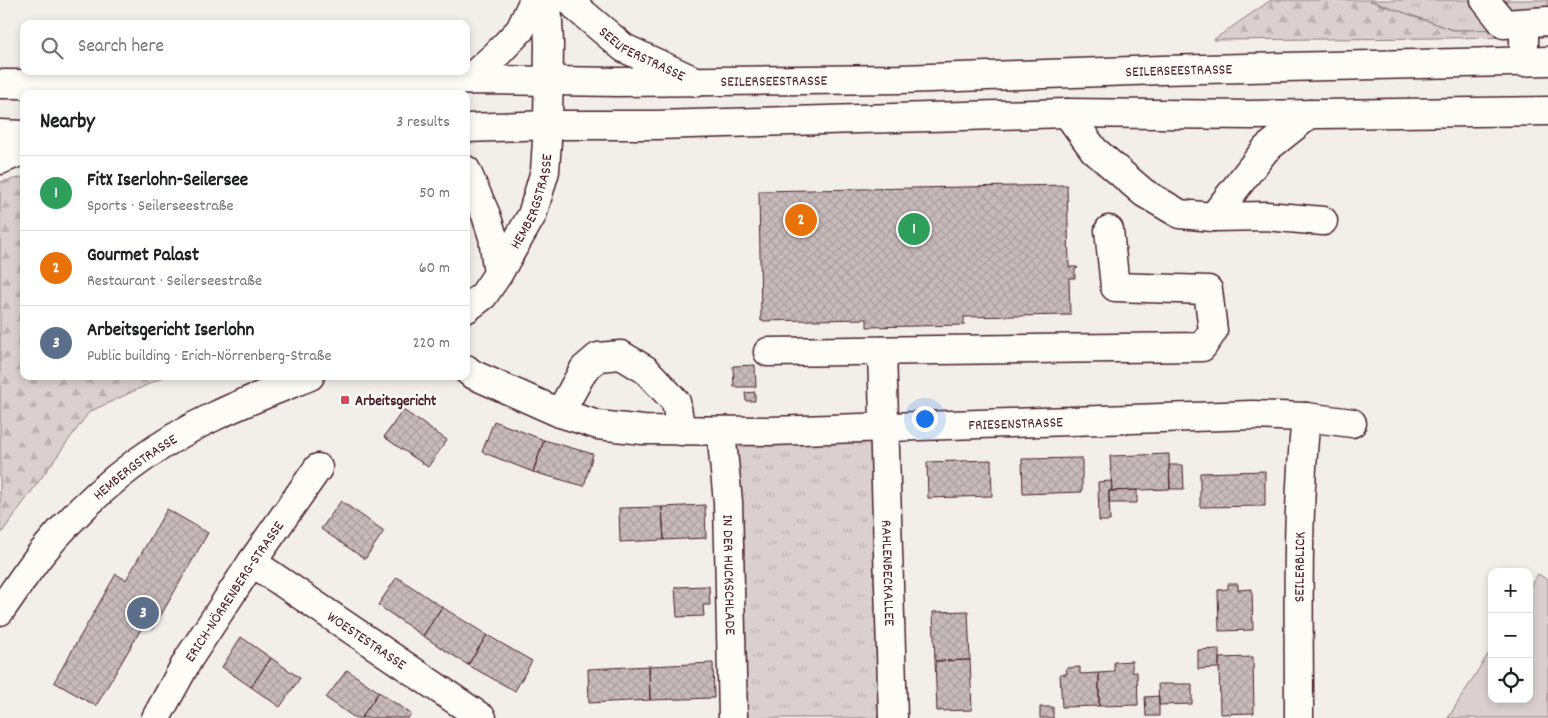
<!DOCTYPE html>
<meta charset="utf-8">
<style>
:root{--surface:#fff;--page:#f6f6f6;--text:#202124;--muted:#757577;--line:#e0e0e0;--accent:#d93025}
body{margin:0;font-family:Dekko,sans-serif;background:var(--page);color:var(--text)}
.controls{position:absolute;right:15px;bottom:15px;display:grid;overflow:hidden;border-radius:10px;box-shadow:0 2px 8px #0003}
.controls button{width:45px;height:45px;display:grid;place-items:center;padding:0;border:0;border-bottom:1px solid var(--line);background:var(--surface);color:var(--text);font:25px sans-serif}
.you{position:absolute;left:924px;top:418px;width:18px;height:18px;margin:-12px;border:4px solid #fff;border-radius:50%;background:#1a73e8;box-shadow:0 0 0 8px #1a73e833}
.badge{display:grid;place-items:center;width:32px;height:32px;border-radius:50%;background:var(--accent);color:#fff;font-size:16px;font-weight:700}
.pin{position:absolute;translate:-50% -50%;border:2px solid #fff;box-shadow:0 1px 5px #0006}
.list{margin:0;padding:0;list-style:none}
h2{display:flex;justify-content:space-between;align-items:center;height:65px;margin:0;padding:0 20px;font-size:21px}
h2 small{font-size:16px;font-weight:400;color:var(--muted)}
.list li{display:grid;grid-template-columns:32px 1fr auto;gap:15px;align-items:center;box-sizing:border-box;height:75px;padding:0 20px;border-top:1px solid var(--line)}
.list b{display:block;font-size:19px;white-space:nowrap}
.list p{margin:0;font-size:16px;white-space:nowrap;color:var(--muted)}
.list em{font-size:16px;font-style:normal;color:var(--muted)}
.icon{flex:none;width:28px;height:28px;fill:none;stroke:currentColor;stroke-width:2;stroke-linecap:round;stroke-linejoin:round}
.map{position:relative;flex:none;width:1548px;height:718px;overflow:hidden}
.search{position:absolute;background:var(--surface);box-shadow:0 2px 8px #0003;left:20px;top:20px;width:450px;height:55px;display:flex;align-items:center;gap:12px;box-sizing:border-box;padding:0 18px;border-radius:10px;color:var(--muted);font-size:19px}
.panel{position:absolute;background:var(--surface);box-shadow:0 2px 8px #0003;left:20px;top:90px;width:450px;height:290px;border-radius:10px}
.map>svg:first-child{display:block}
.grass{fill:url(#grass-tufts);stroke:#92787d}
.forest{fill:url(#forest-firs);stroke:#92787d}
.pitch{fill:#d9d0cf;stroke:#92787d}
.building{fill:url(#building-cross-hatch);stroke:#4a1f2b}
.lines{fill:none;stroke-linecap:round;stroke-linejoin:round}
.minor-casing{stroke:#4a1f2b;stroke-width:31}
.major-casing{stroke:#4a1f2b;stroke-width:31}
.highway-casing{stroke:#4a1f2b;stroke-width:31}
.minor{stroke:#fdfcf7;stroke-width:28}
.major{stroke:#fdfcf7;stroke-width:28}
.highway{stroke:#fdfcf7;stroke-width:28}
.poi-dot{fill:#d1495b;stroke:#fdfcf7;stroke-width:2}
.labels{text-anchor:middle;stroke-width:4.5;stroke-linejoin:round;paint-order:stroke}
.street-label{font-size:15px;fill:#4a1f2b;stroke:#fdfcf7}
.poi-label{font-size:15px;font-weight:bold;fill:#4a1f2b;stroke:#fdfcf7;text-anchor:start}
</style>
<div class="map">
<svg width="1548" height="718" viewBox="0 0 1548 718">
<defs>
<pattern id="grass-tufts" width="24" height="20" patternUnits="userSpaceOnUse" patternTransform="scale(1.25)"><rect width="24" height="20" fill="#d9d0cf"/><path d="M3 7l-1-3M5 7V3M7 7l1-3M15 17l-1-3M17 17v-4M19 17l1-3" fill="none" stroke="#bcb2b2"/></pattern>
<pattern id="forest-firs" width="22" height="20" patternUnits="userSpaceOnUse" patternTransform="scale(1.25)"><rect width="22" height="20" fill="#d9d0cf"/><path d="M5 1l3.5 6h-7zM16 11l3.5 6h-7z" fill="#bcb2b2"/></pattern>
<pattern id="building-cross-hatch" width="8" height="8" patternUnits="userSpaceOnUse" patternTransform="scale(1.25)"><rect width="8" height="8" fill="#c8bbbb"/><path d="M0 0l8 8M0 8l8-8" fill="none" stroke="#ada0a1"/></pattern>
</defs>
<rect width="100%" height="100%" fill="#f2efeb"/>
<filter id="ink" filterUnits="userSpaceOnUse"><feTurbulence type="fractalNoise" baseFrequency=".02" numOctaves="2"/><feDisplacementMap in="SourceGraphic" scale="10" xChannelSelector="R" yChannelSelector="G"/><feConvolveMatrix kernelMatrix="1 2 1 2 8 2 1 2 1" color-interpolation-filters="sRGB"/></filter>
<g filter="url(#ink)">
<!-- grass -->
<path class="grass" d="M 1369,0 L 1548,0 L 1548,29 L 1453,30 Z
M 880,434 L 885,718 L 737,718 L 729,438 Z"/>
<!-- forest -->
<path class="forest" d="M 1271,0 L 1368,0 L 1453,30 L 1548,29 L 1548,37 L 1213,40 Z
M 24,177 L 24,376 L 166,376 L 89,412 L 0,535 L 0,182 Z"/>
<!-- pitch -->
<path class="pitch" d="M 1538,574 L 1548,580 L 1548,718 L 1448,718 L 1492,648 L 1492,699 L 1529,699 L 1529,588 Z"/>
<!-- building -->
<path class="building" d="M 1067,185 L 1069,267 L 1077,267 L 1078,268 L 1075,269 L 1075,278 L 1069,278 L 1070,315 L 964,317 L 964,325 L 867,327 L 867,319 L 761,321 L 759,191 Z
M 755,365 L 756,387 L 734,387 L 733,366 Z
M 755,392 L 755,401 L 746,401 L 745,393 Z
M 403,410 L 447,440 L 428,467 L 384,437 Z
M 494,421 L 544,440 L 533,472 L 482,452 Z
M 544,440 L 593,454 L 584,486 L 533,472 Z
M 1169,454 L 1170,489 L 1112,491 L 1110,456 Z
M 1082,458 L 1082,492 L 1023,494 L 1022,459 Z
M 991,460 L 992,496 L 928,498 L 927,462 Z
M 1169,465 L 1183,465 L 1184,489 L 1170,489 Z
M 1265,471 L 1265,506 L 1200,507 L 1200,473 Z
M 1111,481 L 1112,491 L 1109,491 L 1110,521 L 1099,521 L 1098,482 Z
M 1137,490 L 1137,503 L 1109,503 L 1109,491 Z
M 341,501 L 384,531 L 365,559 L 321,529 Z
M 705,505 L 706,538 L 664,540 L 662,507 Z
M 662,507 L 664,540 L 620,542 L 619,508 Z
M 167,509 L 208,533 L 153,629 L 144,624 L 96,706 L 54,682 L 116,574 L 126,580 Z
M 397,577 L 442,607 L 423,636 L 378,605 Z
M 1228,584 L 1238,584 L 1238,590 L 1252,589 L 1253,630 L 1219,631 L 1218,590 L 1228,589 Z
M 709,586 L 710,605 L 703,605 L 704,616 L 677,617 L 675,587 Z
M 442,607 L 487,635 L 468,665 L 423,636 Z
M 968,611 L 970,660 L 935,661 L 933,612 Z
M 487,635 L 532,661 L 515,691 L 468,665 Z
M 241,637 L 271,658 L 251,687 L 222,667 Z
M 1219,649 L 1219,668 L 1198,669 L 1198,650 Z
M 1253,657 L 1254,713 L 1220,714 L 1219,658 Z
M 271,658 L 300,678 L 280,707 L 251,687 Z
M 970,660 L 972,710 L 937,711 L 935,661 Z
M 1132,661 L 1132,672 L 1137,672 L 1138,705 L 1099,706 L 1099,673 L 1114,672 L 1114,662 Z
M 713,663 L 714,698 L 650,700 L 649,666 Z
M 649,666 L 650,700 L 589,703 L 588,669 Z
M 1080,667 L 1080,674 L 1099,673 L 1099,706 L 1062,707 L 1060,674 L 1067,674 L 1066,668 Z
M 347,670 L 379,692 L 361,718 L 355,718 L 326,698 Z
M 1158,684 L 1192,684 L 1192,704 L 1159,705 Z
M 379,692 L 411,714 L 408,718 L 361,718 Z
M 1159,696 L 1159,716 L 1146,716 L 1145,697 Z
M 1040,707 L 1053,707 L 1053,718 L 1040,718 Z"/>
<g class="lines">
<!-- minor casing -->
<g class="minor-casing">
<g id="minor">
<path id="s1" d="M 570,0 L 578,9 L 624,48 L 697,82"/>
<path d="M 1485,0 L 1504,24 L 1548,21"/>
<path d="M 1524,23 L 1524,62"/>
<path d="M 468,80 L 496,55 L 520,30 L 534,0"/>
<path d="M 1067,113 L 1094,150 L 1144,193 L 1180,214 L 1213,217 L 1266,216 L 1323,221"/>
<path d="M 466,170 L 486,215 L 493,237 L 498,274"/>
<path d="M 1213,217 L 1266,149 L 1310,114"/>
<path id="s2" d="M 466,309 L 483,296 L 498,274 L 532,215 L 545,171 L 548,125 L 549,44 L 547,0"/>
<path id="s3" d="M 882,351 L 893,718"/>
<path d="M 768,352 L 1202,347 L 1213,331 L 1208,290 L 1115,287 L 1109,230"/>
<path id="s4" d="M 466,369 L 472,374 L 560,413 L 598,425 L 643,430 L 771,431 L 1253,415 L 1306,417 L 1352,423"/>
<path d="M 560,413 L 584,369 L 598,357 L 621,355 L 646,370 L 676,402 L 681,431"/>
<path id="s5" d="M 721,431 L 728,502 L 733,718"/>
<path id="s6" d="M 252,562 L 482,718"/>
<path id="s7" d="M 0,611 C 13,593 26,573 40,555 C 87,497 147,448 215,416 C 246,401 278,389 310,376"/>
<path id="s8" d="M 156,718 L 189,658 L 252,562 L 318,468"/>
<path id="s9" d="M 1299,718 C 1299,618 1296,516 1306,417"/>
</g>
</g>
<!-- major casing -->
<g class="major-casing">
<g id="major">
<path id="s10" d="M 0,84 L 221,85 L 488,80 L 617,82 L 901,79 L 1161,70 L 1548,61"/>
<path d="M 466,128 L 548,125 L 656,125 L 1067,113 L 1250,115 L 1548,111"/>
<path d="M 0,134 L 24,135"/>
</g>
</g>
<!-- highway casing -->
<g class="highway-casing">
<path id="highway" d="M 0,160 L 24,150"/>
</g>
<!-- minor -->
<use href="#minor" class="minor"/>
<!-- major -->
<use href="#major" class="major"/>
<!-- highway -->
<use href="#highway" class="highway"/>
</g>
</g>
<!-- markers -->
<rect class="poi-dot" x="340" y="395" width="10" height="10" rx="2.5"/>
<g class="labels">
<!-- street labels -->
<g class="street-label">
<text dy="5" stroke="none"><textPath href="#s1" startOffset="91">SEEUFERSTRASSE</textPath></text>
<text dy="5" stroke="none"><textPath href="#s10" startOffset="1179">SEILERSEESTRASSE</textPath></text>
<text dy="5" stroke="none"><textPath href="#s10" startOffset="774">SEILERSEESTRASSE</textPath></text>
<text dy="5" stroke="none"><textPath href="#s2" startOffset="129">HEMBERGSTRASSE</textPath></text>
<text dy="5" stroke="none"><textPath href="#s4" startOffset="562">FRIESENSTRASSE</textPath></text>
<text dy="5" stroke="none"><textPath href="#s7" startOffset="199">HEMBERGSTRASSE</textPath></text>
<text dy="5" stroke="none"><textPath href="#s9" startOffset="151">SEILERBLICK</textPath></text>
<text dy="5" stroke="none"><textPath href="#s3" startOffset="222">RAHLENBECKALLEE</textPath></text>
<text dy="5" stroke="none"><textPath href="#s5" startOffset="144">IN DER HUCKSCHLADE</textPath></text>
<text dy="5" stroke="none"><textPath href="#s8" startOffset="149">ERICH-NÖRRENBERG-STRASSE</textPath></text>
<text dy="5" stroke="none"><textPath href="#s6" startOffset="139">WOESTESTRASSE</textPath></text>
</g>
<!-- poi labels -->
<g class="poi-label">
<text x="355" y="405">Arbeitsgericht</text>
</g>
</g>
</svg>
<div class="controls">
<button>+</button>
<button>−</button>
<button><svg class="icon" aria-label="locate" viewBox="0 0 24 24"><circle cx="12" cy="12" r="6"/><path d="M12 2v4M12 18v4M2 12h4M18 12h4"/></svg></button>
</div>
<div class="you"></div>
<div class="pin badge" style="left:914px;top:229px;background:#2e9e5b">1</div>
<div class="pin badge" style="left:801px;top:220px;background:#e8710a">2</div>
<div class="pin badge" style="left:143px;top:613px;background:#5c6f8a">3</div>
<div class="search"><svg class="icon" aria-label="search" viewBox="0 0 24 24"><circle cx="10" cy="10" r="6"/><path d="M15 15l6 6"/></svg>Search here</div>
<section class="panel">
<h2>Nearby<small>3 results</small></h2>
<ul class="list">
<li><span class="badge" style="background:#2e9e5b">1</span><div><b>FitX Iserlohn-Seilersee</b><p>Sports · Seilerseestraße</p></div><em>50 m</em></li>
<li><span class="badge" style="background:#e8710a">2</span><div><b>Gourmet Palast</b><p>Restaurant · Seilerseestraße</p></div><em>60 m</em></li>
<li><span class="badge" style="background:#5c6f8a">3</span><div><b>Arbeitsgericht Iserlohn</b><p>Public building · Erich-Nörrenberg-Straße</p></div><em>220 m</em></li>
</ul>
</section>
</div>
